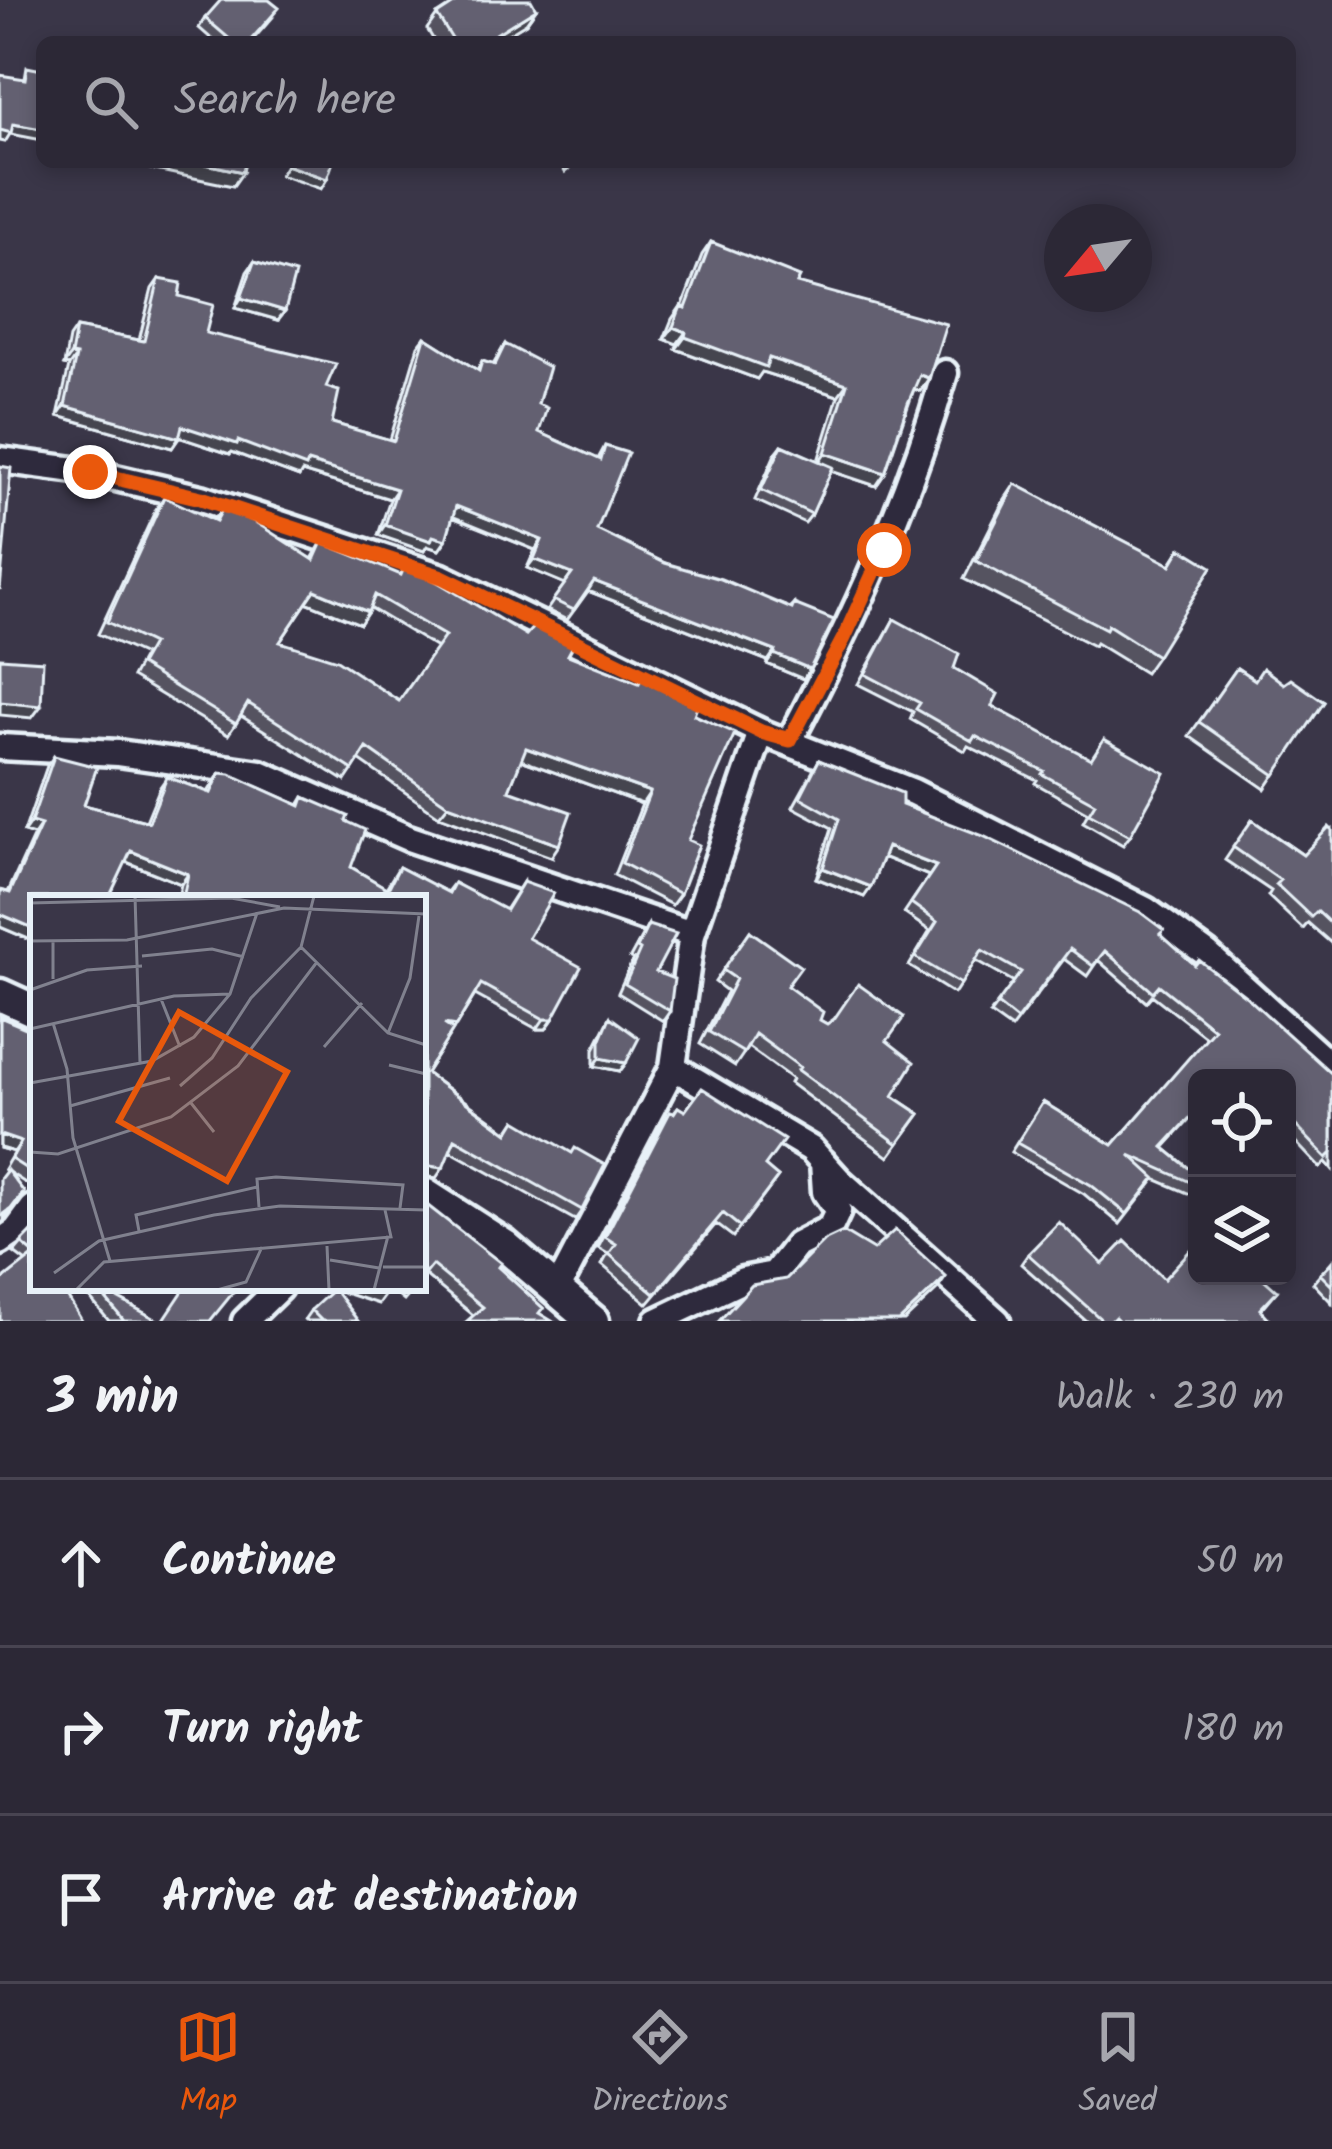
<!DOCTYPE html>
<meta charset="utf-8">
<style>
:root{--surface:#2c2836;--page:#34303e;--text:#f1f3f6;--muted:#a6a6ad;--line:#484451;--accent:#ea580c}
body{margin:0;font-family:Kalam,sans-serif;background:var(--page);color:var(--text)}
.controls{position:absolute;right:36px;bottom:36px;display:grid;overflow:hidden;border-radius:18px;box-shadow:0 6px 18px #0003}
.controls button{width:108px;height:108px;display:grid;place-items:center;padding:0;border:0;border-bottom:3px solid var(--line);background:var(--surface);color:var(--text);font:60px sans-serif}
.compass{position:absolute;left:1044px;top:204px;width:108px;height:108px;border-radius:50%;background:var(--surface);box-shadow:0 6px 18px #0003;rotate:241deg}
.stop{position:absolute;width:36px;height:36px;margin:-27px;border:9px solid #ea580c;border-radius:50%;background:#fff}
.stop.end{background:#ea580c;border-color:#fff;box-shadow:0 3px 12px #0008}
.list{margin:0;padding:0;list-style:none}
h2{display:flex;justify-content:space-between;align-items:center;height:156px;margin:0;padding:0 48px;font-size:51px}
h2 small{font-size:39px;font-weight:400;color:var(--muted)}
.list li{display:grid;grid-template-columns:78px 1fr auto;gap:36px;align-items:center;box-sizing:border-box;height:168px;padding:0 48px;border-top:3px solid var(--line)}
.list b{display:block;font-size:45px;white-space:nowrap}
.list em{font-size:39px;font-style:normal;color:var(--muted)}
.icon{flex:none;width:66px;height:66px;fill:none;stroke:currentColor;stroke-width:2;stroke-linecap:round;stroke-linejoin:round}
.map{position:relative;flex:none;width:1332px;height:1321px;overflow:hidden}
.search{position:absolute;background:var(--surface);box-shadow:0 6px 18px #0003;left:36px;right:36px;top:36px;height:132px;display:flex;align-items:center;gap:30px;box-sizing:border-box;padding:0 42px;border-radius:18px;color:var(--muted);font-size:45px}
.sheet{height:660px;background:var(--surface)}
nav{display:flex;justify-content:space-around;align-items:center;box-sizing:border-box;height:168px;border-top:3px solid var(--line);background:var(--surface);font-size:33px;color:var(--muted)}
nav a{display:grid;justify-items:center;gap:6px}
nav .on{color:var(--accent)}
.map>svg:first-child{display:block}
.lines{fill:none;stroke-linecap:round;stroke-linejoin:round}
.minor-casing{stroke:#e8f1f8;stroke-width:33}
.tertiary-casing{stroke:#e8f1f8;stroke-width:39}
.minor{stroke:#2f2a3d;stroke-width:24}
.tertiary{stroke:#2f2a3d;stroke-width:30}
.wall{fill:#555361;stroke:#e8f1f8;stroke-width:3;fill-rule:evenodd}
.shaded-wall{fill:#45444f;stroke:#e8f1f8;stroke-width:3}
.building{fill:#636171;stroke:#e8f1f8;stroke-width:3;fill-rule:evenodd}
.route{stroke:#ea580c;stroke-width:15}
.inset-road{fill:none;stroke:#80818e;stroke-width:3}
.view{fill:#e8590c;fill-opacity:0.15;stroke:#e8590c;stroke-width:6}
.inset-edge{fill:none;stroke:#e8f1f8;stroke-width:6}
</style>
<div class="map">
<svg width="1332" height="1321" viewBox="0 0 1332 1321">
<rect width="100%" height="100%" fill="#3a3648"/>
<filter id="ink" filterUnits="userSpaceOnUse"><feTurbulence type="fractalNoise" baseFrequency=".00833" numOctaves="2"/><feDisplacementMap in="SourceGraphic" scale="24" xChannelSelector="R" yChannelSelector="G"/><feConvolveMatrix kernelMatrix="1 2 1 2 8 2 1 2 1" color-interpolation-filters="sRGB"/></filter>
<g filter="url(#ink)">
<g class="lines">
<!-- minor casing -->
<g class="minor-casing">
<path id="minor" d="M 0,460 L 90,472 L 201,498 L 442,577 L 761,732 L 913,792 L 1146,910 L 1207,954 L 1332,1067
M 790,740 C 853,621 908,502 945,373
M 0,747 L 118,753 L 260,773 L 408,838 L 692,934
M 673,1067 L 811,1149 L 839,1180 L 997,1321
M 0,1242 L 16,1231 L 33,1208
M 558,1288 L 673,1067 L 692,934 L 761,732
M 245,1321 L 279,1288
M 657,1321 L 743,1280 L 774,1274 L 797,1245 L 830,1228 L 838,1211 L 825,1192 L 823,1162"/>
</g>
<!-- tertiary casing -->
<g class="tertiary-casing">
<path id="tertiary" d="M 0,995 L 33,1010
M 423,1193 L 504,1245 L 593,1321"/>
</g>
<!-- minor -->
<use href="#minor" class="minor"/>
<!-- tertiary -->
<use href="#tertiary" class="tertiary"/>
</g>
<!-- wall -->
<path class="wall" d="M 536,9 L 526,23 L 495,42 L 435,42 L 427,29 L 437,15 Z
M 205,18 L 272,18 L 251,42 L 215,42 L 199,28 Z
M 558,162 L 578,162 L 565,172 Z
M 711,242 L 797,283 L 929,378 L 920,391 L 914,389 L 885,473 L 876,486 L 831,471 L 812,514 L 805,523 L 755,500 L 775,454 L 782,445 L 818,461 L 838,396 L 762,372 L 757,379 L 676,349 L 677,344 L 664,339 L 672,319 L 681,306 L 682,307 L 702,255 Z
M 254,262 L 278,320 L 235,308 L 247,272 Z
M 159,279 L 179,296 L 206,333 L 326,387 L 332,423 L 390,440 L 418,346 L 425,337 L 477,370 L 482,361 L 493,365 L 505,344 L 538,404 L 539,432 L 598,459 L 605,446 L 597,530 L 665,563 L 790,608 L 794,604 L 803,679 L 767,664 L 768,661 L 588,591 L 567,620 L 547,610 L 565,584 L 527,568 L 535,550 L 452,517 L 446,540 L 439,550 L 427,546 L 424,551 L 378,535 L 390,499 L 302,472 L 299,477 L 232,452 L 230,454 L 179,437 L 172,448 L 58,416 L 69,366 L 64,365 L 69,338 L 76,328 L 139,340 L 152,289 Z
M 1015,484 L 1170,565 L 1181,548 L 1157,656 L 1145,673 L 1096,643 L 1094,646 L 964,579 L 1003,502 Z
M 164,497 L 214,521 L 223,508 L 312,559 L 322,542 L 568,655 L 638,683 L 642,677 L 694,715 L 688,840 L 680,894 L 672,905 L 614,875 L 642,804 L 521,760 L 509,790 L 551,857 L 439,816 L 359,760 L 345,781 L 241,716 L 228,735 L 132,677 L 144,655 L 98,634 L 156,509 ZM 307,602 L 360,624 L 370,608 L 437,648 L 399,701 L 280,642 Z
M 894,619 L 954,668 L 1130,836 L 1123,845 L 1083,822 L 1088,813 L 1035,783 L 1037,780 L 968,746 L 965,751 L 910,719 L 913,712 L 858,684 Z
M 1237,668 L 1255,680 L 1284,684 L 1324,702 L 1265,789 L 1189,736 Z
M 54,756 L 84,805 L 146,821 L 160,787 L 167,777 L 208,792 L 220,773 L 299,805 L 304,797 L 346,821 L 351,867 L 386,888 L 399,867 L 447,892 L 454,883 L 505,910 L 523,882 L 528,938 L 553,1019 L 546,1029 L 537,1029 L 475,995 L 426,1073 L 508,1132 L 516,1120 L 582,1210 L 575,1220 L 450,1151 L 436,1178 L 423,1176 L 423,898 L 178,898 L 181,884 L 126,862 L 33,898 L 33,941 L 0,927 L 0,890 L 8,892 L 34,835 L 24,832 L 47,766 Z
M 819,760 L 902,805 L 1160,934 L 1195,965 L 1332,1074 L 1332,1169 L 1326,1162 L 1320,1168 L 1289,1135 L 1197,1078 L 1197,1119 L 1194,1115 L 1164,1148 L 1196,1174 L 1197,1173 L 1197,1197 L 1155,1179 L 1120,1224 L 1084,1194 L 1011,1152 L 1043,1102 L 1113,1145 L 1207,1038 L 1152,995 L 1146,1002 L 1098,960 L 1087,976 L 1064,959 L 1011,1029 L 990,1014 L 1014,982 L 976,960 L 954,994 L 909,966 L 930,931 L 904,913 L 929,876 L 883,857 L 871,887 L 864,897 L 816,878 L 832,828 L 793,807 Z
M 1252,820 L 1303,855 L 1332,830 L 1332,944 L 1308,923 L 1303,929 L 1268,896 L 1271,891 L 1225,860 Z
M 648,925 L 656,972 L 670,1011 L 663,1021 L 618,993 L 633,959 L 630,958 Z
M 750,931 L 787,987 L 820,1020 L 827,1024 L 887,1041 L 893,1096 L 920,1114 L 889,1157 L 790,1083 L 792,1079 L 748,1047 L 735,1066 L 700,1044 L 727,991 L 715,982 Z
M 0,1017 L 33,1031 L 33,1188 L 7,1171 L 24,1192 L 4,1219 L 6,1171 L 4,1169 L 14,1152 L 0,1148 Z
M 610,1017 L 626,1063 L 620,1071 L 594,1066 L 594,1049 Z
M 678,1107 L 778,1177 L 733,1237 L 716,1224 L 648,1304 L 602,1265 L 608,1254 L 598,1248 L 663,1122 L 670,1112 L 673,1113 Z
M 423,1202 L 498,1267 L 543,1308 L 473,1315 L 425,1275 Z
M 33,1231 L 33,1288 L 26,1262 L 14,1253 Z
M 1028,1254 L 1103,1264 L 1164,1279 L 1277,1291 L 1261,1310 L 1271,1321 L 1086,1321 L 1021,1264 Z
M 1332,1261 L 1332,1303 L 1313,1283 Z
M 95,1288 L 99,1288 L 159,1321 L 109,1321 L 89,1297 Z
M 388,1288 L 415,1288 L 404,1301 Z
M 311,1310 L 358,1321 L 305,1321 L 304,1320 Z"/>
<!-- shaded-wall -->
<path class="shaded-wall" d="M 536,9 L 526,23 L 495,42 L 483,42 Z
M 13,124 L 42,129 L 42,140 L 10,134 L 5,142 L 0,141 L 0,130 Z
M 133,162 L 196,162 L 243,172 L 233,186 L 131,165 Z
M 286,165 L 327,179 L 321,189 L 280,175 Z
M 241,298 L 285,311 L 278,320 L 235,308 Z
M 673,327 L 686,332 L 677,344 L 664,339 Z
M 685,337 L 769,358 L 847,384 L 838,396 L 762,372 L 757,379 L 676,349 Z
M 71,355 L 76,356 L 69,366 L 64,365 Z
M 920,375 L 929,378 L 920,391 L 911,388 Z
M 65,406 L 179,438 L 172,448 L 58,416 Z
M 182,426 L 238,441 L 397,489 L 390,499 L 302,472 L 299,477 L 232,452 L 230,454 L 175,436 Z
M 825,453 L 885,473 L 876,486 L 816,466 Z
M 456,506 L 542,540 L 535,550 L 449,515 Z
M 385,525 L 433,536 L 446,540 L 439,550 L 427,546 L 424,551 L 378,535 Z
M 534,559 L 572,574 L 565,584 L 527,568 Z
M 594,581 L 775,651 L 768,661 L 588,591 Z
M 315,590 L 368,612 L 360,624 L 306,602 Z
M 774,654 L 810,669 L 803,679 L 767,664 Z
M 0,702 L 41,706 L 32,718 L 0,715 Z
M 526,748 L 650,792 L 642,804 L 518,759 Z
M 448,805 L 559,845 L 551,857 L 439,816 Z
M 31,822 L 41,825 L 34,835 L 24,832 Z
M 887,847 L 936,866 L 929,876 L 880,856 Z
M 131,851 L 188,874 L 181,884 L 124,861 Z
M 823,868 L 871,887 L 864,897 L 816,878 Z
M 0,914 L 33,928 L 33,941 L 0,927 Z
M 544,1019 L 553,1019 L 546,1029 L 537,1029 Z
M 600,1058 L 626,1063 L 620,1071 L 594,1066 Z
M 0,1135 L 21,1142 L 14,1152 L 0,1148 Z
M 423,1165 L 443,1168 L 436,1178 L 423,1176 Z
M 946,1277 L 937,1290 L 904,1321 L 899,1321 Z
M 337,1288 L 369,1288 L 386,1293 L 378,1304 L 336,1290 Z"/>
<!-- building -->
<path class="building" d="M 221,0 L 269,0 L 279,8 L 249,42 L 233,42 L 205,18 Z
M 460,0 L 531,0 L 536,9 L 483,42 L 454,42 L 437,15 Z
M 27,67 L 42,70 L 42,129 L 13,124 L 11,133 L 0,130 L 0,75 L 25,79 Z
M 196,162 L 245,162 L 243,172 Z
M 287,162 L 333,162 L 327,179 L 286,165 Z
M 711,242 L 800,277 L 797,283 L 946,324 L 929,378 L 920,375 L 908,403 L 885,473 L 825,453 L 847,384 L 769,358 L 766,367 L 685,337 L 686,332 L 673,327 L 681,306 L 686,308 Z
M 254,262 L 295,274 L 285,311 L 241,298 Z
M 159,279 L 181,283 L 179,296 L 213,305 L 206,333 L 336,364 L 326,387 L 339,391 L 332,423 L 394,441 L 425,337 L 479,371 L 482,361 L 495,365 L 505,344 L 549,367 L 538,404 L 547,408 L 539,432 L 601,460 L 605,446 L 628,453 L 597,530 L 665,563 L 721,579 L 792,609 L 794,604 L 834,620 L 810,669 L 774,654 L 775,651 L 594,581 L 574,610 L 553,600 L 572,574 L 534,559 L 542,540 L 456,506 L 446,540 L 433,536 L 431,541 L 385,525 L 397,489 L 308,462 L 306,467 L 238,441 L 237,444 L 182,426 L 179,438 L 65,406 L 76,356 L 71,355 L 76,328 L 144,341 Z
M 782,445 L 833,467 L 812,514 L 761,490 Z
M 0,466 L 11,468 L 0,590 Z
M 1015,484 L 1171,565 L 1181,548 L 1212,567 L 1157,656 L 1108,625 L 1106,629 L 976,561 Z
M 164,497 L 216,521 L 223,508 L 246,516 L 314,560 L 322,542 L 401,575 L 404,568 L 426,575 L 526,635 L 535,625 L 574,644 L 568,655 L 639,683 L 642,677 L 698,704 L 694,715 L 735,733 L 688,840 L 699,845 L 680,894 L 622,863 L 650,792 L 526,748 L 509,790 L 571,812 L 559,845 L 448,805 L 367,748 L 353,770 L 248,703 L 236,724 L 140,665 L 152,644 L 107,622 ZM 315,590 L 368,612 L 375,595 L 445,636 L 399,701 L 337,660 L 280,642 Z
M 894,619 L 959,654 L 954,668 L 998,694 L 992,706 L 1091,759 L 1104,739 L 1165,773 L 1130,836 L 1089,813 L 1095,803 L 1042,774 L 1044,771 L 975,736 L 972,741 L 916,709 L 920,703 L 865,674 Z
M 0,658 L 43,661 L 41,706 L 0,702 Z
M 1237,668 L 1255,680 L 1263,668 L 1284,684 L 1291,679 L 1324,702 L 1275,775 L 1199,722 Z
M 54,756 L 97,767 L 84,805 L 149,822 L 167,777 L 211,793 L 220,773 L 230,774 L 301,806 L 304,797 L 348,816 L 346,821 L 365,830 L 351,867 L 388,889 L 399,867 L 449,893 L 454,883 L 506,910 L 523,882 L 554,893 L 528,938 L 581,967 L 553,1019 L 544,1019 L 481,984 L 456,1026 L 444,1024 L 453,1030 L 426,1073 L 508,1133 L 516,1120 L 572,1153 L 575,1148 L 605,1165 L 582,1210 L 455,1139 L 443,1168 L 423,1165 L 423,898 L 183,898 L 188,874 L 131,851 L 109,898 L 33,898 L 33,928 L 0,914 L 0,890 L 10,893 L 41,825 L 31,822 Z
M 819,760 L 902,793 L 902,805 L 983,836 L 1140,912 L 1164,930 L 1160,934 L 1195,965 L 1199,960 L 1248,998 L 1332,1074 L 1332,1153 L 1327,1158 L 1295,1125 L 1287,1133 L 1287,1078 L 1197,1078 L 1197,1110 L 1163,1147 L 1196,1174 L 1197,1173 L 1197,1185 L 1130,1155 L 1155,1178 L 1127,1214 L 1091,1185 L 1017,1143 L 1043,1102 L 1113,1145 L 1214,1029 L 1159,985 L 1153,992 L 1105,951 L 1093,966 L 1070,949 L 1017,1020 L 997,1004 L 1021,972 L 982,950 L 961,984 L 915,957 L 937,922 L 911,903 L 936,866 L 887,847 L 871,887 L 823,868 L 839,819 L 800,797 Z
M 1252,820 L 1303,855 L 1329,827 L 1332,830 L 1332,925 L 1317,911 L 1311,917 L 1276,884 L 1280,880 L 1233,847 Z
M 648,925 L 676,934 L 656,972 L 674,979 L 670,1011 L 625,984 L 640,950 L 637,948 Z
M 750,931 L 801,967 L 787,986 L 823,1012 L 820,1020 L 827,1024 L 834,1019 L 858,984 L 904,1017 L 887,1041 L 914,1062 L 893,1096 L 920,1114 L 898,1144 L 798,1070 L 800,1067 L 755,1034 L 744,1053 L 709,1032 L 736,979 L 723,970 Z
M 0,1017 L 33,1031 L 33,1173 L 11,1159 L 21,1142 L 0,1135 Z
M 610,1017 L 639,1038 L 626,1063 L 600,1058 L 600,1041 Z
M 702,1088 L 784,1140 L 765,1166 L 778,1177 L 740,1227 L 723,1213 L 655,1294 L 609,1254 L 616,1244 L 605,1237 L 670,1112 L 674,1113 L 678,1107 L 685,1111 Z
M 7,1170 L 24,1192 L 11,1209 L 0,1217 L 0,1179 Z
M 423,1202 L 501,1263 L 498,1267 L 543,1308 L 539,1313 L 552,1321 L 467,1321 L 483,1307 L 432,1265 L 423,1276 Z
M 1059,1222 L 1103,1264 L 1125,1241 L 1164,1279 L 1197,1243 L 1197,1276 L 1260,1276 L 1277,1291 L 1260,1309 L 1271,1321 L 1119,1321 L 1115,1317 L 1111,1321 L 1103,1321 L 1028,1254 Z
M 895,1230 L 946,1277 L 899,1321 L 719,1321 L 752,1285 L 786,1279 L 824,1241 L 843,1232 L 873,1250 Z
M 33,1231 L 33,1253 L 21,1243 Z
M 33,1256 L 33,1288 L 62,1288 L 82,1321 L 0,1321 L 0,1282 Z
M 1332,1262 L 1332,1286 L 1320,1274 Z
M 97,1288 L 99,1288 L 159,1321 L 124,1321 Z
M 185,1288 L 234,1288 L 236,1289 L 210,1321 L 163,1321 Z
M 369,1288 L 387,1288 L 386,1293 Z
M 334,1289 L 358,1321 L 322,1321 L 311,1310 Z"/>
</g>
<g class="lines" filter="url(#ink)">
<!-- route -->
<path class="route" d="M 90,472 L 201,498 L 442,577 L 761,732 L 790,740 L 844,638 L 884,550"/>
</g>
<!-- overview -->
<g transform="translate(30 895)">
<rect width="396" height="396" fill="#3a3648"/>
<path class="inset-road" d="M 105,1 L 110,168M 0,8 L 201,3 L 250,12M 0,46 L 97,45 L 254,13 L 396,19M 23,46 L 23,84M 271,52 L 358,138 L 396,150M 112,61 L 182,54 L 214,62M 0,95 L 57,75 L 112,71M 131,104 L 150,152M 23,128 L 37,174 L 43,243 L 80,366M 0,134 L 144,101 L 200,99M 358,138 L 380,83 L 389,21M 294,152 L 332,108M 359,170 L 396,179M 0,188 L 122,166 L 164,142 L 200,99 L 227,18M 150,191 L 182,163 L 221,103 L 271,52 L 284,1M 161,208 L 184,237M 40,211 L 140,183M 0,257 L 28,259 L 141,222 L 208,171 L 287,67M 229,312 L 227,284 L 246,282 L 373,290 L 370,313M 109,336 L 106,320 L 227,292M 297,351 L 299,395M 300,365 L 349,373M 353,372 L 396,372M 24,378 L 69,346 L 184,320 L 250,311 L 396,315M 46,395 L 74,367 L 361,342 L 355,315M 187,395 L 216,387 L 232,352M 344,395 L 358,341"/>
<path class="view" d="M 149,117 L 257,177 L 197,286 L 89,226 Z"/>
<rect width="396" height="396" class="inset-edge"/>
</g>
</svg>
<div class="controls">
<button><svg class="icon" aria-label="locate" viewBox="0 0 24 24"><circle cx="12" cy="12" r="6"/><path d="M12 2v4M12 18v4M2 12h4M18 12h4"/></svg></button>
<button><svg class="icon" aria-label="layers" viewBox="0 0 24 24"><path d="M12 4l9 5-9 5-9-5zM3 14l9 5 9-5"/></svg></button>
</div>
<svg class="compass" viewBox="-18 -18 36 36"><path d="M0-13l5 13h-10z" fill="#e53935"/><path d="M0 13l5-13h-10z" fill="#a6a6ad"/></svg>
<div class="stop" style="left:884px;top:550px"></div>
<div class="stop end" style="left:90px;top:472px"></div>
<div class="search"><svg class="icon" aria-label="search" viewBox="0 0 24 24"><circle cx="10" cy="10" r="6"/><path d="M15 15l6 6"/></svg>Search here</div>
</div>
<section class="sheet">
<h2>3 min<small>Walk · 230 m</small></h2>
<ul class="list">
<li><svg class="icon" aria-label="ahead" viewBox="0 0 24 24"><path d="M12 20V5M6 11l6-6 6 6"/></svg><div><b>Continue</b></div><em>50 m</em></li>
<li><svg class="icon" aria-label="right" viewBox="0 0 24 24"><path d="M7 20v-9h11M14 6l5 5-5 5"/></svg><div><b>Turn right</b></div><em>180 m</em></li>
<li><svg class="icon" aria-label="arrive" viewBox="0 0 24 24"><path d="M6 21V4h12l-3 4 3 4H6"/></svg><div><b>Arrive at destination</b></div></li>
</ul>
</section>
<nav>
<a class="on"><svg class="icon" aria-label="map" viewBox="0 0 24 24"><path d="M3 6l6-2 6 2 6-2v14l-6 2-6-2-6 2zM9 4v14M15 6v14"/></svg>Map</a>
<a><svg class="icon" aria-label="directions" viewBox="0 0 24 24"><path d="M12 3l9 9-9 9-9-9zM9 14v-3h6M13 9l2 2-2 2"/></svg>Directions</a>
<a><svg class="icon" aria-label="saved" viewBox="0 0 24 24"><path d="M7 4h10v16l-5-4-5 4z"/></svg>Saved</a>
</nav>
